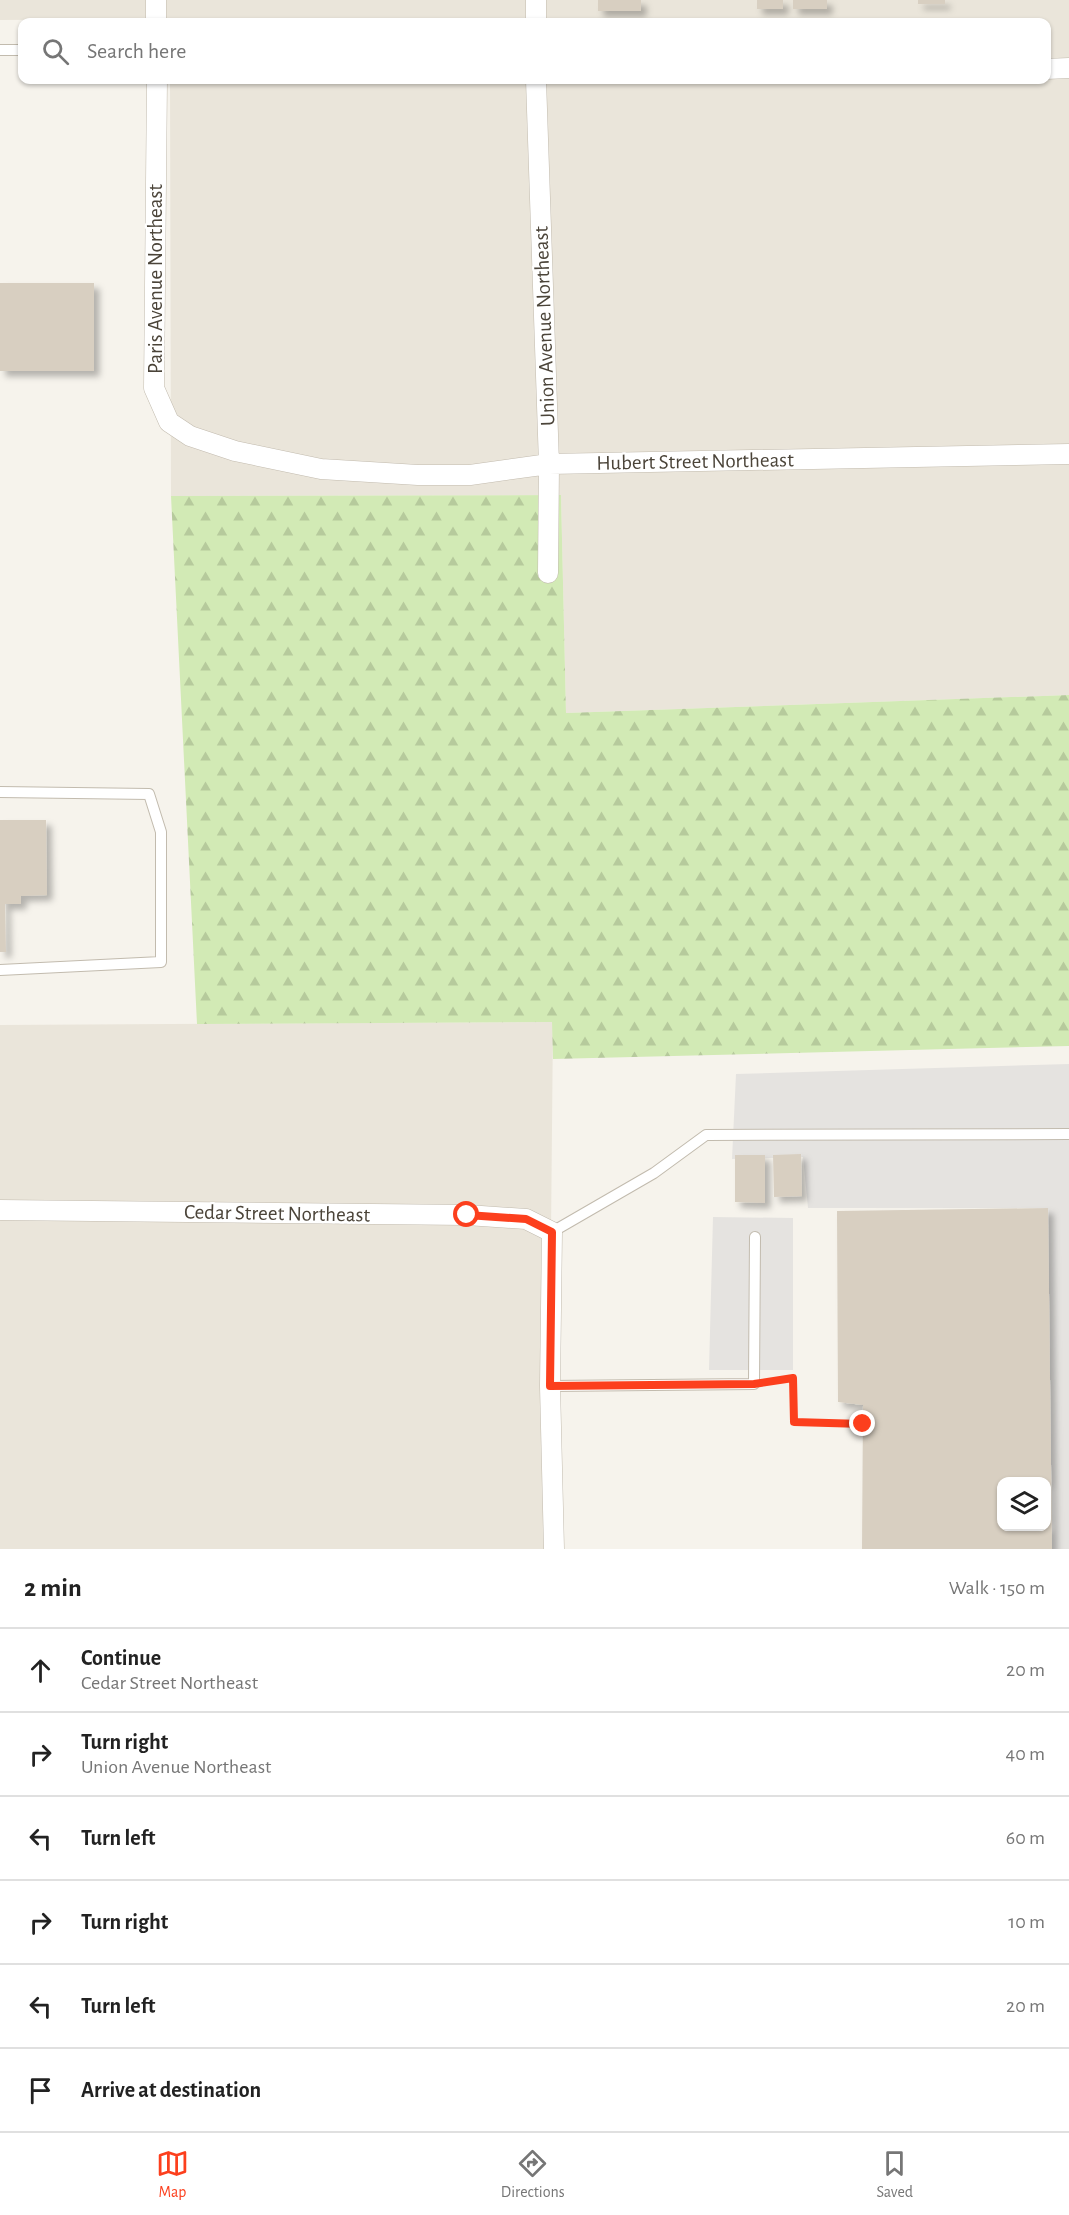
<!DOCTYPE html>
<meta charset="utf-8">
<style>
:root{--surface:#fff;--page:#f6f6f6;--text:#222;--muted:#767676;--line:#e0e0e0;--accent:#fc3f1d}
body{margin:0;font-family:"Alegreya Sans",sans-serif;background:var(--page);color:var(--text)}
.controls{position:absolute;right:18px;bottom:18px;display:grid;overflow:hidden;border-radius:12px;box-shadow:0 2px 4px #0004}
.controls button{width:54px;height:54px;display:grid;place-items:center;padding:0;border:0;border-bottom:2px solid var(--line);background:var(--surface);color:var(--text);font:30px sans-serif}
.stop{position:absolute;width:18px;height:18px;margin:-14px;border:4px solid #fc3f1d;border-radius:50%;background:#fff}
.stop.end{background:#fc3f1d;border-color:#fff;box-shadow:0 2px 6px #0008}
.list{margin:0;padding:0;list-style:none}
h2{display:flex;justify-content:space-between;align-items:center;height:78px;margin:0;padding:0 24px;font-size:26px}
h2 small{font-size:20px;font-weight:400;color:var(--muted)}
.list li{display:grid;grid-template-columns:39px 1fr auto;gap:18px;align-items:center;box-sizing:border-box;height:84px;padding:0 24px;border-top:2px solid var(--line)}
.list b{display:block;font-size:22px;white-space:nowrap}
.list p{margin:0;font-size:20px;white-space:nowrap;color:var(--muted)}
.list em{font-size:20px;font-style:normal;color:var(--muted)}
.icon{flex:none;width:33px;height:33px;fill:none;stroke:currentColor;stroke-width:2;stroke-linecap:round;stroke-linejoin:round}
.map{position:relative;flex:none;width:1069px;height:1549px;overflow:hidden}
.search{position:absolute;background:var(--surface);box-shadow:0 2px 4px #0004;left:18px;right:18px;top:18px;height:66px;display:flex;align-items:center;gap:15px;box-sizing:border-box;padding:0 21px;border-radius:12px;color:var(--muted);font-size:22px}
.sheet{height:582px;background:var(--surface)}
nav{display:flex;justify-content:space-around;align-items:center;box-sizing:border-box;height:84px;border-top:2px solid var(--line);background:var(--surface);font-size:16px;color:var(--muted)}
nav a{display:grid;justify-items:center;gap:3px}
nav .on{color:var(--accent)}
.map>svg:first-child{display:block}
.residential{fill:#eae5da}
.forest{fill:url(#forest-firs)}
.parking{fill:#e5e3e0}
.building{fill:#d8cfc1;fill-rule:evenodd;filter:url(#shadow)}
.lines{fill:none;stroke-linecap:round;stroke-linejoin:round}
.service-casing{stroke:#c2bbae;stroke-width:12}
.minor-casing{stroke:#c2bbae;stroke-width:21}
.path{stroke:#c4b79f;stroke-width:4;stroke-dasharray:3 3;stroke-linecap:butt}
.service{stroke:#fff;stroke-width:10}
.minor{stroke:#fff;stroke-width:20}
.route{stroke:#fc3f1d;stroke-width:8}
.labels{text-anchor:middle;stroke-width:4.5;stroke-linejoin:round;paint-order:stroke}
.street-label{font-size:21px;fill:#4b4439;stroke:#fff}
</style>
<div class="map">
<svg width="1069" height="1549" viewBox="0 0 1069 1549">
<defs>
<pattern id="forest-firs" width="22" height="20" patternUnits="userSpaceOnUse" patternTransform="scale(1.5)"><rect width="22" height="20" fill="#d2eab5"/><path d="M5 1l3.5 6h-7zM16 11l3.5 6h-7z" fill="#b6ca9c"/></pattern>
<filter id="shadow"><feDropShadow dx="5.5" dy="5.5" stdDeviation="3" flood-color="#0004"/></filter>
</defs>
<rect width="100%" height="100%" fill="#f6f3ec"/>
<!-- residential -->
<path class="residential" d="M 0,0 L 1069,0 L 1069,695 L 566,713 L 561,495 L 171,496 L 170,80 L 1046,80 L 1046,22 L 169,22 L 169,19 L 0,20 Z
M 553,1022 L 548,1549 L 0,1549 L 0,1025 Z"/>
<!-- forest -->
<path class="forest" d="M 561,495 L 566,713 L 1069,695 L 1069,1046 L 553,1059 L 552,1022 L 197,1024 L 171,496 Z"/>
<!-- parking -->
<path class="parking" d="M 1069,1064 L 1069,1549 L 1052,1549 L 1048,1208 L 808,1208 L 803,1157 L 732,1159 L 736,1074 Z
M 713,1217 L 793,1218 L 793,1370 L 709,1370 Z"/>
<!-- building -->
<path class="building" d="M 598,0 L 641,0 L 641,11 L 598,11 Z
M 757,0 L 783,0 L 783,9 L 757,9 Z
M 793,0 L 827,0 L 827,9 L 793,9 Z
M 918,0 L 945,0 L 945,4 L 918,4 Z
M 0,283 L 94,283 L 94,371 L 0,371 Z
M 0,820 L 46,820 L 47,895 L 21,896 L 21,904 L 5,904 L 6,952 L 0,952 Z
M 801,1154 L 802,1196 L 774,1197 L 773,1155 Z
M 735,1155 L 765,1155 L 765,1203 L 735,1202 Z
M 1048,1208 L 1052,1549 L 862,1549 L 863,1405 L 838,1402 L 837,1211 ZM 1002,1482 L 1046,1482 L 1046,1526 L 1002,1526 Z"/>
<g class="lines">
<!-- service casing -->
<g class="service-casing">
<path id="service" d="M 0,50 L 22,50
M 0,792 L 149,794 L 161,832 L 161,962 L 0,970
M 552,1232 L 654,1173 L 706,1135 L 1069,1134
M 550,1386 L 754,1384 L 755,1237"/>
</g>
<!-- minor casing -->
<g class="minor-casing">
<path id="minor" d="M 156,0 L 156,22
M 536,22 L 536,0
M 1046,69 L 1069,68
M 157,80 L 154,388 L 169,422 L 190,436 L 235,451 L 321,469 L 418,475 L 470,475 L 549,464 L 1069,454
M 536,80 L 549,464 L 548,573
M 0,1210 L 467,1215 L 526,1219 L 552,1232 L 550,1386 L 554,1549"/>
</g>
<!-- path -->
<path class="path" d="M 772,1381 L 793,1378 L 793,1422 L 863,1424"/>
<!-- service -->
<use href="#service" class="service"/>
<!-- minor -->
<use href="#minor" class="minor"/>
</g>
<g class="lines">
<!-- route -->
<path class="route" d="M 467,1215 L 526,1219 L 552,1232 L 550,1386 L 754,1384 L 793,1378 L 794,1422 L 863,1424"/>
</g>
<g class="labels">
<!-- street labels -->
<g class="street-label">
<text transform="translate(155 279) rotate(-90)" y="7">Paris Avenue Northeast</text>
<text transform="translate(544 326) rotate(-92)" y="7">Union Avenue Northeast</text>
<text transform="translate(695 461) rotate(-1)" y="7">Hubert Street Northeast</text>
<text transform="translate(277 1213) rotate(1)" y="7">Cedar Street Northeast</text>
</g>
</g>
</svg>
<div class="controls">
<button><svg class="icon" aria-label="layers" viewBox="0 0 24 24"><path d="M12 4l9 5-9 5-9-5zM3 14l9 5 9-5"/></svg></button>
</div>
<div class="stop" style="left:467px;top:1215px"></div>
<div class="stop end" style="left:863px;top:1424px"></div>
<div class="search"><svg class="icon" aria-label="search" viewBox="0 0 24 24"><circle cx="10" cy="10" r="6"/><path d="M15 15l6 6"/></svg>Search here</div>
</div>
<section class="sheet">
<h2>2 min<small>Walk · 150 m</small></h2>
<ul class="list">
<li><svg class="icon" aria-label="ahead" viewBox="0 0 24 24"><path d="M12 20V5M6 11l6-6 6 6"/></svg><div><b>Continue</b><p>Cedar Street Northeast</p></div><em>20 m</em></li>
<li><svg class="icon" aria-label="right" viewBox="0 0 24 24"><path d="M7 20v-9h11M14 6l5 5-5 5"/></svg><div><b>Turn right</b><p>Union Avenue Northeast</p></div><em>40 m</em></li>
<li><svg class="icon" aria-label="left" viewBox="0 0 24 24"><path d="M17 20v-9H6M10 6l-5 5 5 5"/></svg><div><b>Turn left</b></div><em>60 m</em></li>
<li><svg class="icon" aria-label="right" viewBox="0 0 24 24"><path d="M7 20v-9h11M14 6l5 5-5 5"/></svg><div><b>Turn right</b></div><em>10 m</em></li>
<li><svg class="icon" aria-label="left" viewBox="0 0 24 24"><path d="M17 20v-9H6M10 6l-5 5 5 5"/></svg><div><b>Turn left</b></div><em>20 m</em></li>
<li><svg class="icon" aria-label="arrive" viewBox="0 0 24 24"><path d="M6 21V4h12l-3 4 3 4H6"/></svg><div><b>Arrive at destination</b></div></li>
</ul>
</section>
<nav>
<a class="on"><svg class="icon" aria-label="map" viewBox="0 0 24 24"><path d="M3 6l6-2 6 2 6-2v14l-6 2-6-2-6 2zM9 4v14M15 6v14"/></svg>Map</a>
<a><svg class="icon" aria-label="directions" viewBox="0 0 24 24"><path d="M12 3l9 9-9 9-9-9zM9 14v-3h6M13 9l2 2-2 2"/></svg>Directions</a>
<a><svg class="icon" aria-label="saved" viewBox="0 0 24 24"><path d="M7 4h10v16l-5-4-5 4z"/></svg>Saved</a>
</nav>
